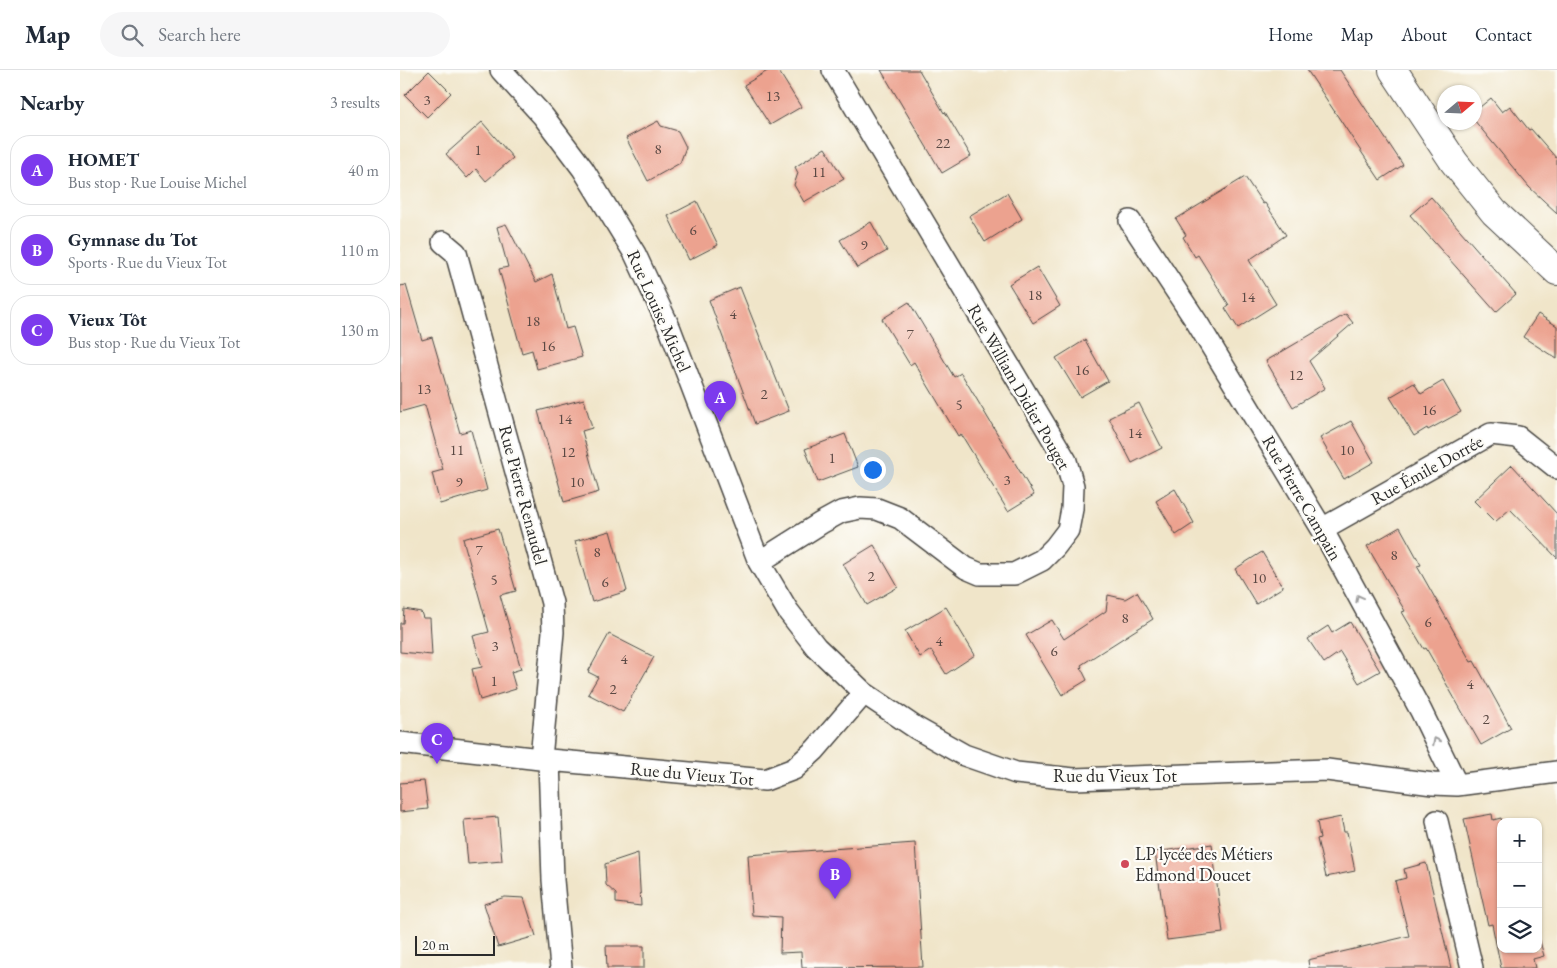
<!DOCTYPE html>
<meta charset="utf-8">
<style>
:root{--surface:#fff;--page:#f6f6f7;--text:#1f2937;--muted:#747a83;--line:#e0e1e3;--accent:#7c3aed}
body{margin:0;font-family:"EB Garamond",serif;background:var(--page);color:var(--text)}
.controls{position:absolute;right:15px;bottom:15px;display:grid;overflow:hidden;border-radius:10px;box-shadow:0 1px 4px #0004}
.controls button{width:45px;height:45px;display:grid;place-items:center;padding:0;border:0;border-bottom:1px solid var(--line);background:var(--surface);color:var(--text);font:25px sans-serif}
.compass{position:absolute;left:1037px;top:15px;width:45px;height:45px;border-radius:50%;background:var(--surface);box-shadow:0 1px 4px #0004;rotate:71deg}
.scale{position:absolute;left:15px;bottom:12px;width:80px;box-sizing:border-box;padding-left:5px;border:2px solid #2b2b2b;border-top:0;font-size:14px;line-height:18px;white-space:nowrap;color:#2b2b2b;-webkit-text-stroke:4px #fdfcf7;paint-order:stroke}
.you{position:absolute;left:472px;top:399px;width:18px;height:18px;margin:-12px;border:4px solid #fff;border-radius:50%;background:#1a73e8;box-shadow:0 0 0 8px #1a73e833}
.badge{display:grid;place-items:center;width:32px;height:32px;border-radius:50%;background:var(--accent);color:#fff;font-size:16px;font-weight:700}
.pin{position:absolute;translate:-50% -41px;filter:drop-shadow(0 1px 2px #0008)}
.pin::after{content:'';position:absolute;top:26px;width:18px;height:15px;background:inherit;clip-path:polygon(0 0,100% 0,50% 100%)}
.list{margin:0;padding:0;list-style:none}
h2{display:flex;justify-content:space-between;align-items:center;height:65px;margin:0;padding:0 20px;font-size:21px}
h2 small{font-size:16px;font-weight:400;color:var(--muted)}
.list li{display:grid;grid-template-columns:32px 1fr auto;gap:15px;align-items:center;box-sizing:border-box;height:70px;margin:0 10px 10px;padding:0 10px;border:1px solid var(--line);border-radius:20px}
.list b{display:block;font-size:19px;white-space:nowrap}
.list p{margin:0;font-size:16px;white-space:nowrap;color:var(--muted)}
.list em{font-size:16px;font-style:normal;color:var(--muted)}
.icon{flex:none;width:28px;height:28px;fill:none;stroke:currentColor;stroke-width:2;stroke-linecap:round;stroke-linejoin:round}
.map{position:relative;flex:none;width:1157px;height:898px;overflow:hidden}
header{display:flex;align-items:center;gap:30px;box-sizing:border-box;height:70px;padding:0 25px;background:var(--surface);border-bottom:1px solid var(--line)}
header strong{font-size:24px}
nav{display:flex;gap:28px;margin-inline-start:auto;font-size:18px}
.search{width:350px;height:45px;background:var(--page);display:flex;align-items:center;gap:12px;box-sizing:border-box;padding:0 18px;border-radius:28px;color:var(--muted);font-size:19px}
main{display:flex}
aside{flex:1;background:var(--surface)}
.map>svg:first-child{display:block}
.building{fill:#eca28f}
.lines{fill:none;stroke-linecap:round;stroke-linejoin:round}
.minor-casing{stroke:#494743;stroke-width:24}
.tertiary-casing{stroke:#494743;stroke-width:30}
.minor{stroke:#fff;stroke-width:21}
.tertiary{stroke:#fff;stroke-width:28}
.oneway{stroke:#a0a0a0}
.poi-dot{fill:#d1495b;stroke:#fdfcf7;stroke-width:2}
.labels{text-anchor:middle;stroke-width:4.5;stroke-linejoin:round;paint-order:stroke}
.number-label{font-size:15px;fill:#5b4944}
.street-label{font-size:18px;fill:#2b2b2b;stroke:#fdfcf7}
.poi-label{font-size:18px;fill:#2b2b2b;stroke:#fdfcf7;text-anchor:start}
</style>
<header>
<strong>Map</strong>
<div class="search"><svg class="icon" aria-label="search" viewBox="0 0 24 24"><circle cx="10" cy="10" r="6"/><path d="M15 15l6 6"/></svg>Search here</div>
<nav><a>Home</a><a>Map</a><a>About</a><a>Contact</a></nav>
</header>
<main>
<aside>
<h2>Nearby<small>3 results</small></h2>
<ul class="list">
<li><span class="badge">A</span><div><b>HOMET</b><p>Bus stop · Rue Louise Michel</p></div><em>40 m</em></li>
<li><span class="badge">B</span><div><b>Gymnase du Tot</b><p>Sports · Rue du Vieux Tot</p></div><em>110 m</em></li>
<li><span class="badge">C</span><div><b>Vieux Tôt</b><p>Bus stop · Rue du Vieux Tot</p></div><em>130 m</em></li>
</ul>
</aside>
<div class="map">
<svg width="1157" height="898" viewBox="0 0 1157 898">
<rect width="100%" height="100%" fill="#fdfcf7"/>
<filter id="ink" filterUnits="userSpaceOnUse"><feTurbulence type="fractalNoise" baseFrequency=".02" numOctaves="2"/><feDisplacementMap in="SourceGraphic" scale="10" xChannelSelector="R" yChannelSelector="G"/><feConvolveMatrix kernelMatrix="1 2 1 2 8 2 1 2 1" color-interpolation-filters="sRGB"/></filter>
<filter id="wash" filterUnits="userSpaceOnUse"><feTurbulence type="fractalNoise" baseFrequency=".0096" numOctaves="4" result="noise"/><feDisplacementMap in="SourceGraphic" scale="20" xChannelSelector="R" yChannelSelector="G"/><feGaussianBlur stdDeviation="1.12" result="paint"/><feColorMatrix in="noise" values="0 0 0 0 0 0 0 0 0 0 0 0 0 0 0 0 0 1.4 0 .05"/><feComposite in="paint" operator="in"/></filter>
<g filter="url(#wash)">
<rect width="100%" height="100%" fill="#f0e5c9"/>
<g id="blocks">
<!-- building -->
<path class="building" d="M 369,0 L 378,0 L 401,37 L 370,55 L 344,15 Z
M 481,0 L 519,0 L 544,43 L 545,42 L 571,86 L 542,103 Z
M 907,0 L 940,0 L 1003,95 L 980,110 Z
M 29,1 L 51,23 L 27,47 L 5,25 Z
M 1091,28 L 1102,42 L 1110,36 L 1129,60 L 1131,59 L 1157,89 L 1157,143 L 1129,117 L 1074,50 L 1074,42 Z
M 258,51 L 261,56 L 278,61 L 286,77 L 280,93 L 248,111 L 226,68 Z
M 82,52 L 113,88 L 86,111 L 76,99 L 67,108 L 46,84 Z
M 425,78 L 444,109 L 404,132 L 394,115 L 398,103 L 395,97 Z
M 845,107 L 863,134 L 865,133 L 886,165 L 849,190 L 876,234 L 838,258 L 825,238 L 829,235 L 798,185 L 795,187 L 783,167 L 786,165 L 776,149 Z
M 607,123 L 622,149 L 585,172 L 569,146 Z
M 1031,127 L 1116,224 L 1096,242 L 1010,145 Z
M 297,131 L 318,175 L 289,190 L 268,146 Z
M 471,152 L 487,181 L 457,198 L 440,170 Z
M 106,154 L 136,212 L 152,204 L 166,259 L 173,257 L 182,287 L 137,299 L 132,280 L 122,283 L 99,199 L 108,197 L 97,157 Z
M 637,197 L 660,236 L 633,253 L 609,214 Z
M 6,215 L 22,270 L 32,267 L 60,363 L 71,360 L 87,420 L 40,434 L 32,403 L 43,400 L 25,335 L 0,342 L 0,216 Z
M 340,217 L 389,341 L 355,354 L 309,230 Z
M 509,232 L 554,307 L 561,303 L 634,425 L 608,441 L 561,364 L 558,366 L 514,292 L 510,295 L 482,249 Z
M 946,244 L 953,253 L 909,291 L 925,318 L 893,337 L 866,291 Z
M 1138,244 L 1157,256 L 1157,289 L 1123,267 Z
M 685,270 L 708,311 L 680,327 L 656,288 Z
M 1043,311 L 1061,342 L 1028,360 L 1027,358 L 1014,366 L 990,327 L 1014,313 L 1021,324 Z
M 184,329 L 192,358 L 182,361 L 199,422 L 164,432 L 138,341 Z
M 739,333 L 762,378 L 732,393 L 709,348 Z
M 951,351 L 974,392 L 944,409 L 920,368 Z
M 445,364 L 458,397 L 418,412 L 405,379 Z
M 1112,395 L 1157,444 L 1157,488 L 1110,439 L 1095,452 L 1074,431 Z
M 775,419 L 794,453 L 776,465 L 756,431 Z
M 1000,457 L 1021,495 L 1017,496 L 1071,592 L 1074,591 L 1111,658 L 1081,675 L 1026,578 L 1024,579 L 1002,542 L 1005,541 L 967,476 Z
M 98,459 L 116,521 L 100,525 L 121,599 L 111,602 L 116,619 L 80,630 L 72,599 L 82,597 L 73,566 L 89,562 L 63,469 Z
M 210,461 L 227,521 L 192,532 L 175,471 Z
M 474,475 L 498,517 L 467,535 L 443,494 Z
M 862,482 L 883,517 L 856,534 L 835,499 Z
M 737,522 L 753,549 L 681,595 L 682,597 L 681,598 L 687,610 L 662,625 L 626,565 L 652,550 L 664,569 L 706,541 L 708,525 L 725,529 Z
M 546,537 L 575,585 L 546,604 L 531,580 L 520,587 L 505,561 Z
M 4,539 L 21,542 L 23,548 L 30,548 L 32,585 L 0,582 L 0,553 L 3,553 Z
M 950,552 L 980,601 L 959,613 L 940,582 L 924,593 L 908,569 L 928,556 L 932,563 Z
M 209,564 L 254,587 L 223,642 L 188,624 L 198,607 L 188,602 Z
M 24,711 L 28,739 L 0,742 L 0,713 Z
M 1092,744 L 1093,750 L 1101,748 L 1102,752 L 1101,879 L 1138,879 L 1138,864 L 1144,886 L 1133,889 L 1135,898 L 1101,898 L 1092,854 L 1088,855 L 1064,749 Z
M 98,747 L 102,791 L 68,794 L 64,750 Z
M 941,747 L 944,762 L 947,762 L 955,801 L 926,807 L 917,769 L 920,768 L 917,752 Z
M 515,773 L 523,897 L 402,898 L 401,882 L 380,883 L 381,847 L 352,845 L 348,785 Z
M 812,774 L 823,863 L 767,870 L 755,782 Z
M 238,783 L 241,836 L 216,833 L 216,824 L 206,815 L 205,794 Z
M 1026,793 L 1051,898 L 909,898 L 908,890 L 1009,866 L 995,811 L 1006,808 L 1004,799 Z
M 105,827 L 124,828 L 136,866 L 98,877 L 84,834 Z
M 206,876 L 244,876 L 244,898 L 207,898 Z"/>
</g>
</g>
<g filter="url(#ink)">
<use href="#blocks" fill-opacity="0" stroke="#494743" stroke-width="1"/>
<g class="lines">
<!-- minor casing -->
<g class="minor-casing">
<path id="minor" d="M 101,0 L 143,46 L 183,99 L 235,184 L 270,259 L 359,492 L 388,541 L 416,577 L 464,623 L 516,658 L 564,685 L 616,703 L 674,709 L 927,700 L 1033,714 L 1057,715 L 1157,702
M 730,151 L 798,254 L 922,459 L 1021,641 L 1057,715
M 43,172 L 56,183 L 152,533 L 153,562 L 141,688
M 922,459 L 1091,364 L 1118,367 L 1157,398
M 359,492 L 421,453 L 441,442 L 460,438 L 477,439 L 500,448 L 566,498 L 580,504 L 614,504 L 642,490 L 655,477 L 668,460 L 672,439 L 673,416 L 666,391 L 433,0
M 0,673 L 149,690 L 365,710 L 394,699 L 415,680 L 464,623
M 149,690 L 153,810 L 161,898
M 1037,751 L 1072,898"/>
</g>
<!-- tertiary casing -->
<g class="tertiary-casing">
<path id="tertiary" d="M 993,0 L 1054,92 L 1094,142 L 1157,201"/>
</g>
<!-- minor -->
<use href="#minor" class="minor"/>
<!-- tertiary -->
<use href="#tertiary" class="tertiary"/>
</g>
<!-- one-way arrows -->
<defs><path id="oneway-chevron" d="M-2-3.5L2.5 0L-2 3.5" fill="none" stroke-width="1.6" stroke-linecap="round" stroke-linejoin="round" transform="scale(1.25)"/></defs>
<g class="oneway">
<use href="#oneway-chevron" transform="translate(959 528) rotate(-119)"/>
<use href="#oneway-chevron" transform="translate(1036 671) rotate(-117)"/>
</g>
</g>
<!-- markers -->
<circle class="poi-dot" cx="725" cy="794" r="5"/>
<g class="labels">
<!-- number labels -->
<g class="number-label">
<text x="373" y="31">13</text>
<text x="27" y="35">3</text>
<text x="543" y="78">22</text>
<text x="258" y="84">8</text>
<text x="78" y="85">1</text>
<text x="419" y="107">11</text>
<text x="293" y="165">6</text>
<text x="464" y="180">9</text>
<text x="635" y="230">18</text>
<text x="848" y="232">14</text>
<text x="333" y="249">4</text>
<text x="133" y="256">18</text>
<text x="510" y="269">7</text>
<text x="148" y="281">16</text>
<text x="682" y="305">16</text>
<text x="896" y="310">12</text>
<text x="24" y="324">13</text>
<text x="364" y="329">2</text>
<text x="559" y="340">5</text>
<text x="1029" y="345">16</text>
<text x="165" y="354">14</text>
<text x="735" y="368">14</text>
<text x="57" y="385">11</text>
<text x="947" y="385">10</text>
<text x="168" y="387">12</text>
<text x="432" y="393">1</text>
<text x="607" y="415">3</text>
<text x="59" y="417">9</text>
<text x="177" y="417">10</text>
<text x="79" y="485">7</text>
<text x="197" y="487">8</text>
<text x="994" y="490">8</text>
<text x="471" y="511">2</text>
<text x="859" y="513">10</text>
<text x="94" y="515">5</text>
<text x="205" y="517">6</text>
<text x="725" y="553">8</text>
<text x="1028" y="557">6</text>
<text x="539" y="576">4</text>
<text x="95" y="581">3</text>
<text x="654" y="586">6</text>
<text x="224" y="594">4</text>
<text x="94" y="616">1</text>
<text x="1070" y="619">4</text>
<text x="213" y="624">2</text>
<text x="1086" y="654">2</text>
</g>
<!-- street labels -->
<g class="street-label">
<text transform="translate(259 241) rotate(66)" y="6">Rue Louise Michel</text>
<text transform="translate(619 317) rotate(60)" y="6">Rue William Didier Pouget</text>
<text transform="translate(1027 400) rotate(-29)" y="6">Rue Émile Dorrée</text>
<text transform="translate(123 425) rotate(75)" y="6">Rue Pierre Renaudel</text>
<text transform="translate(902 428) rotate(60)" y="6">Rue Pierre Campain</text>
<text transform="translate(292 704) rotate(5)" y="6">Rue du Vieux Tot</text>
<text x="715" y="712">Rue du Vieux Tot</text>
</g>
<!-- poi labels -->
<g class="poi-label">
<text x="735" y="790">LP lycée des Métiers<tspan x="735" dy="21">Edmond Doucet</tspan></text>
</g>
</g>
</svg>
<div class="controls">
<button>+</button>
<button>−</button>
<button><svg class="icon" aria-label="layers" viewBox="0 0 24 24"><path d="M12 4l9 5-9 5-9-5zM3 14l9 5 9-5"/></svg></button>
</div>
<svg class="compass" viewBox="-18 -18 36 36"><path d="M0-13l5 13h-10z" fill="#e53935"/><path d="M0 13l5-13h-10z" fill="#747a83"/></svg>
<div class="scale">20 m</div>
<div class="you"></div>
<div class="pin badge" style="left:320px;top:352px">A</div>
<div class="pin badge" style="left:435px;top:829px">B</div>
<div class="pin badge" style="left:37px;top:694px">C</div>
</div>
</main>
